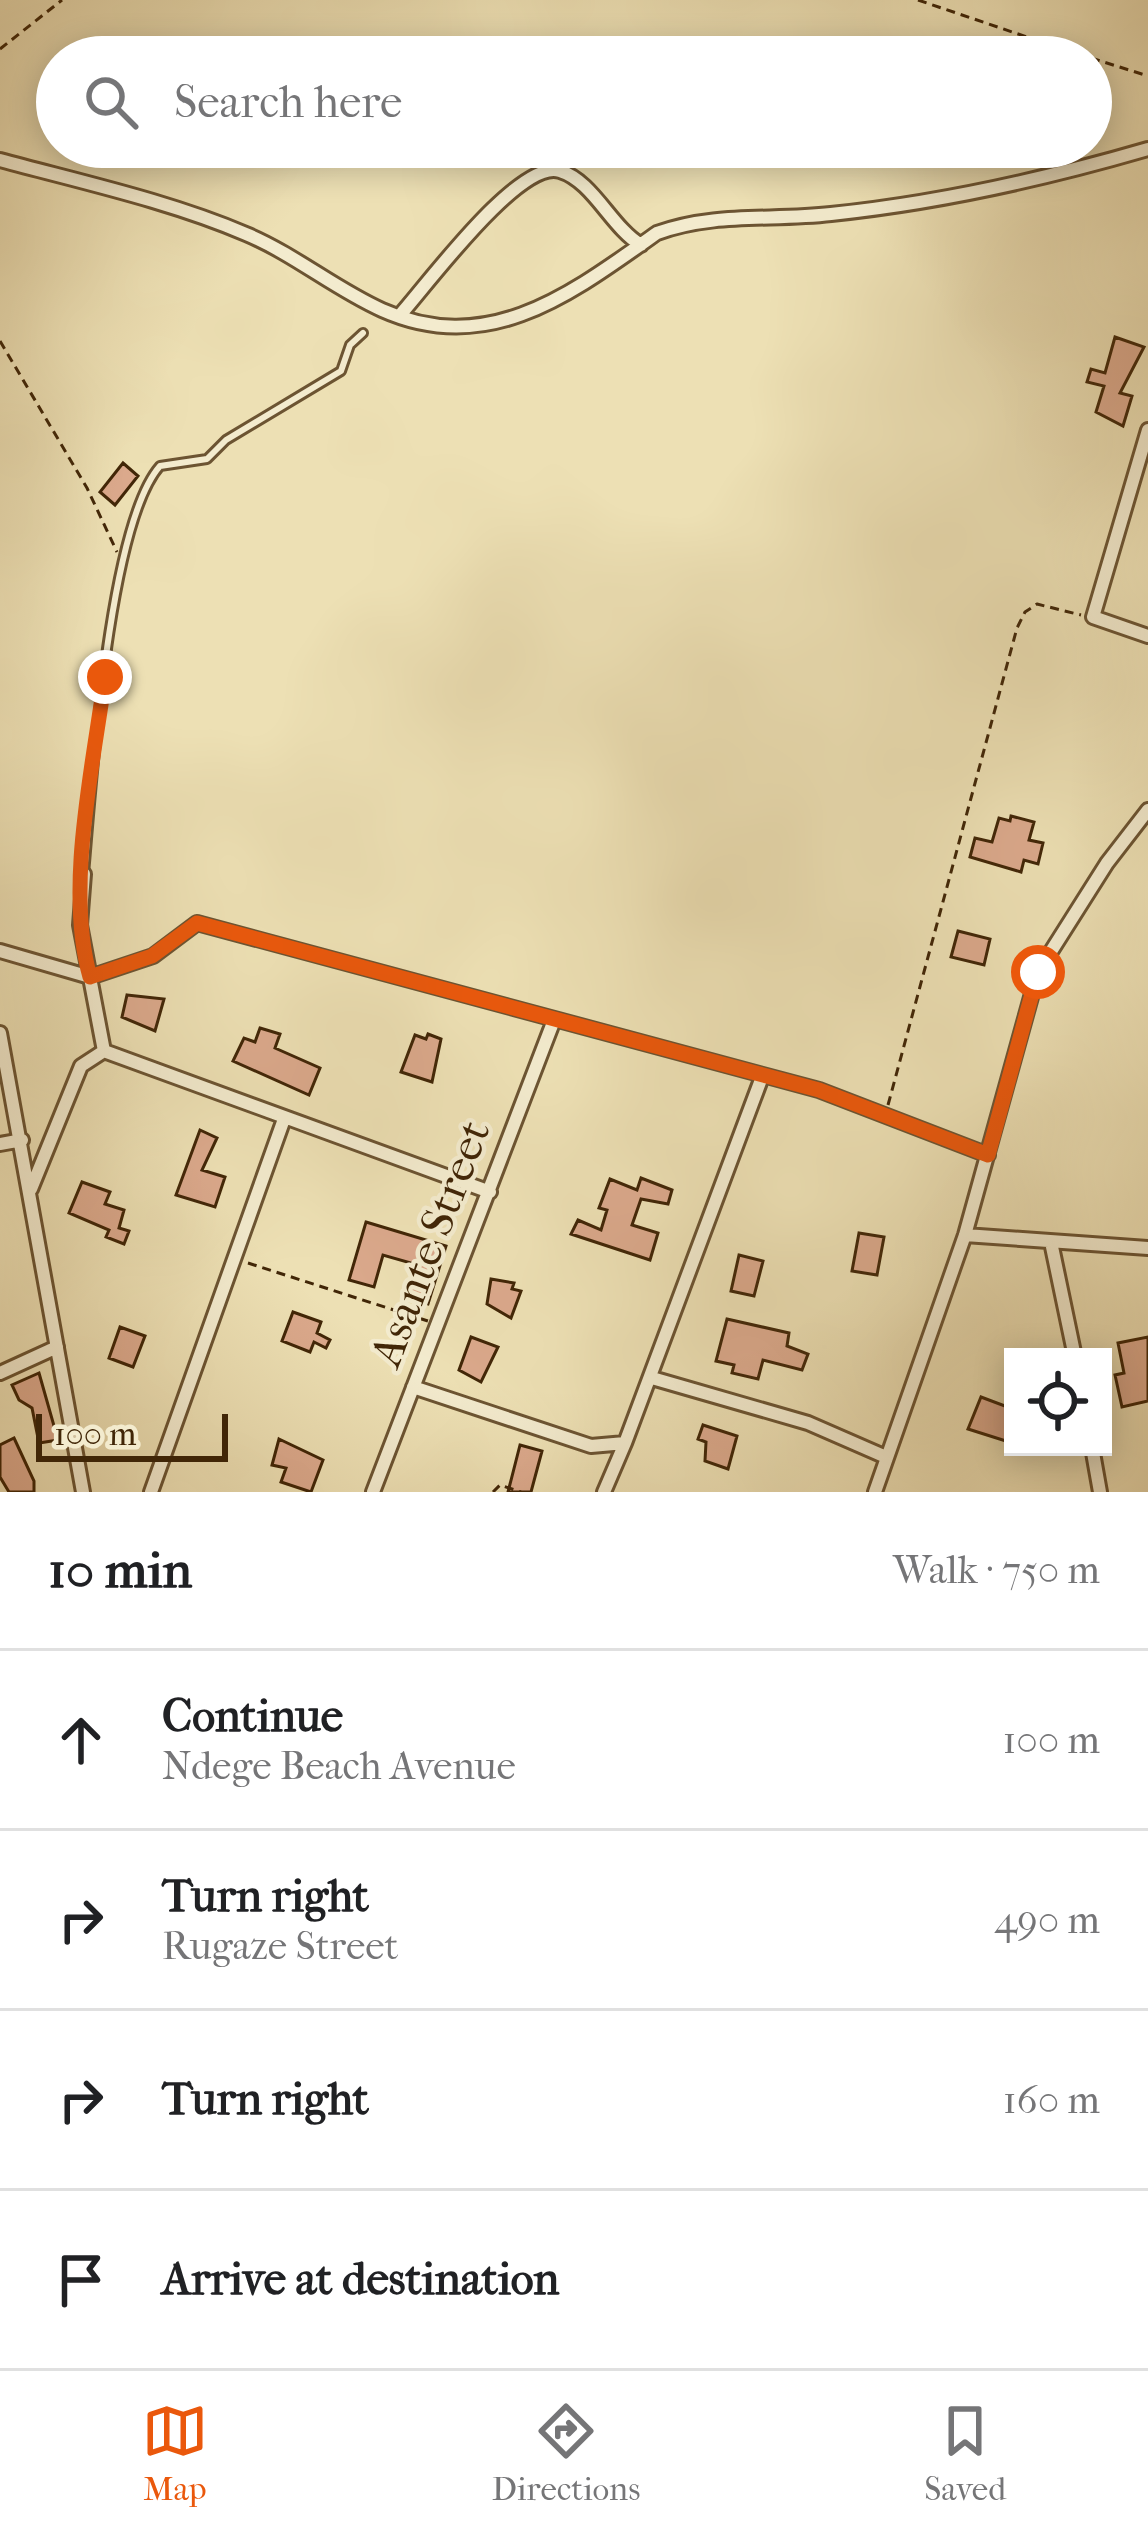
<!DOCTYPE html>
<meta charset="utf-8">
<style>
:root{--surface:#fff;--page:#f2f2f2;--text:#202124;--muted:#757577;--line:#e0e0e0;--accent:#ea580c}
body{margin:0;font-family:"IM FELL French Canon",serif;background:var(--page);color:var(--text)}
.controls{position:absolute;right:36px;bottom:36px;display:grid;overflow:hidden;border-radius:0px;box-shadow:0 6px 30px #0003}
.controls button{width:108px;height:108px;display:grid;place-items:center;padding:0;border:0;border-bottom:3px solid var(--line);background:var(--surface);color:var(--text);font:60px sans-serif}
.scale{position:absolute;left:36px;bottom:30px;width:192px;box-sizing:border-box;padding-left:12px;border:6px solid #412607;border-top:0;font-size:33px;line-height:42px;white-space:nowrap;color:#412607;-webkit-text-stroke:9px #f3ebce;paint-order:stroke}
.stop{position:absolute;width:36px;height:36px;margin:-27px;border:9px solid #ea580c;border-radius:50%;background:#fff}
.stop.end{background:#ea580c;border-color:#fff;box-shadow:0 3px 12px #0008}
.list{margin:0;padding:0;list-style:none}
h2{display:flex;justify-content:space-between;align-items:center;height:156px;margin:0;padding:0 48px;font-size:51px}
h2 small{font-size:39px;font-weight:400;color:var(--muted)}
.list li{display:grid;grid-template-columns:78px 1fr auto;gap:36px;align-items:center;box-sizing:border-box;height:180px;padding:0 48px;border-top:3px solid var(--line)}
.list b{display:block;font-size:45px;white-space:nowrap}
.list p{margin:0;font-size:39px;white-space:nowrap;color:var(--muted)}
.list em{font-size:39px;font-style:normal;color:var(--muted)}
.icon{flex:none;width:66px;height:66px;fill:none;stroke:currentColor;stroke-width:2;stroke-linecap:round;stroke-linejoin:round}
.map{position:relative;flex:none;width:1148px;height:1492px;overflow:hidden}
.search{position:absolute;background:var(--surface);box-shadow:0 6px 30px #0003;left:36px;right:36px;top:36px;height:132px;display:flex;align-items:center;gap:30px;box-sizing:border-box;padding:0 42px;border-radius:66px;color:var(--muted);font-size:45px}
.sheet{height:876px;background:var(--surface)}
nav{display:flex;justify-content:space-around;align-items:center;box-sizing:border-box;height:168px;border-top:3px solid var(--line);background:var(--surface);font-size:33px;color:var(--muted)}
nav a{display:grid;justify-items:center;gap:6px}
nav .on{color:var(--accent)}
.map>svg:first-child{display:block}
.building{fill:#dba98c;stroke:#412607;stroke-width:3}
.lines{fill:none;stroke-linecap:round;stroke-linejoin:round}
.lane-casing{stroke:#6c5432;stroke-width:12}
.street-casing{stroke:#6c5432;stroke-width:18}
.path{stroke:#412607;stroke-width:3;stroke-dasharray:9 6;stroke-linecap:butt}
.lane{stroke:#f3ebce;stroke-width:6}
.street{stroke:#f3ebce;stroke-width:12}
.route{stroke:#ea580c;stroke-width:15}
.labels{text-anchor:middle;stroke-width:9;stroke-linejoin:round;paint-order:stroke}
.street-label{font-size:45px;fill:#412607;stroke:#f3ebce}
</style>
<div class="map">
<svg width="1148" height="1492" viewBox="0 0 1148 1492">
<rect width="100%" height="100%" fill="#ede0b4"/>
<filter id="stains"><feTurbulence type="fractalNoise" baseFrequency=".00167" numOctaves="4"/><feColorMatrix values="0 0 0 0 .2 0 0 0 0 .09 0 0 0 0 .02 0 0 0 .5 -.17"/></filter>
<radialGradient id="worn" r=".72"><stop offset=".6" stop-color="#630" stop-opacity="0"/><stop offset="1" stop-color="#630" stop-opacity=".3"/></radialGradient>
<!-- building -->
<path class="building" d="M 1115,337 L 1144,347 L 1120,393 L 1132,396 L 1123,426 L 1096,412 L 1104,386 L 1087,382 L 1091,369 L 1105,373 Z
M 123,463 L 138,476 L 115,505 L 100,492 Z
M 1011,816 L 1034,822 L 1029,840 L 1043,843 L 1038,864 L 1024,860 L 1021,872 L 970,857 L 975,838 L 992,842 L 999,818 L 1010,821 Z
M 958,931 L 990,939 L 984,965 L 951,957 Z
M 127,995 L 164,999 L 155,1031 L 122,1017 Z
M 260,1028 L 280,1034 L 275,1048 L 320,1068 L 309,1095 L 233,1061 L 244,1038 L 255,1042 Z
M 428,1034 L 441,1039 L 432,1082 L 401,1072 L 415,1035 L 426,1039 Z
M 200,1130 L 217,1138 L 202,1170 L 225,1177 L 215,1207 L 176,1195 Z
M 641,1178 L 672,1190 L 668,1204 L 641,1199 L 632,1225 L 658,1233 L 650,1260 L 571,1234 L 578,1220 L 601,1230 L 607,1210 L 599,1208 L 610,1179 L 637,1190 Z
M 82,1182 L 110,1192 L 105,1204 L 124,1210 L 119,1228 L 129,1231 L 124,1244 L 106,1237 L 109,1230 L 69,1213 Z
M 366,1222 L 446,1246 L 428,1304 L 408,1298 L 418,1265 L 383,1255 L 374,1287 L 349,1280 Z
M 859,1233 L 884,1237 L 877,1275 L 852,1271 Z
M 739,1255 L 763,1261 L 754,1296 L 731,1291 Z
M 491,1279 L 514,1283 L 512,1289 L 521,1291 L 511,1318 L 487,1304 Z
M 293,1312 L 321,1322 L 317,1333 L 330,1340 L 326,1348 L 314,1342 L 310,1352 L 282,1341 Z
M 727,1319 L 789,1333 L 787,1346 L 808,1354 L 802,1370 L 763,1360 L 758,1379 L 732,1373 L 734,1365 L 716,1361 Z
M 120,1327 L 145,1336 L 133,1367 L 109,1358 Z
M 471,1337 L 498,1347 L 481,1382 L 459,1370 Z
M 1148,1337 L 1148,1401 L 1122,1407 L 1115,1375 L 1124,1373 L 1118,1343 Z
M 39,1373 L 58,1440 L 39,1443 L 32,1408 L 19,1400 L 12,1385 Z
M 981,1397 L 1013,1409 L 1009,1442 L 968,1429 Z
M 703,1425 L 737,1436 L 728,1469 L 705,1461 L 706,1442 L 698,1439 Z
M 14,1438 L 34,1481 L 34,1492 L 9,1492 L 0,1477 L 0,1445 Z
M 279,1439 L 323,1460 L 311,1492 L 281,1482 L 286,1468 L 272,1465 Z
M 520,1445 L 542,1451 L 531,1492 L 508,1492 Z"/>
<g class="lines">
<!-- lane casing -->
<g class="lane-casing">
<path id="lane" d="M 84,874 C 92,786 108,525 160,466 L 207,459 L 226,440 L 341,371 L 350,345 L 363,333"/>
</g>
<!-- street casing -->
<g class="street-casing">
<path id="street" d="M 0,160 C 81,182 169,201 246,234 C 294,254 335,289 382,310 C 489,358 572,293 657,233 C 715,212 771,221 831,214 C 937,203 1045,179 1148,149
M 400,315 C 427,285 520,158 560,171 C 593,181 611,227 641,245
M 1148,430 L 1093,617 L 1148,636
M 84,874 L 80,925 L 104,1051
M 0,951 L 90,977 L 153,956 L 197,923 L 819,1090 L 988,1155
M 0,1033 L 83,1492
M 0,1144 L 22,1140
M 31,1189 L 81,1066 L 104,1051 L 490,1192
M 965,1235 L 1148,1248
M 1051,1242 L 1075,1357
M 0,1373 L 57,1347
M 652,1378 L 808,1423 L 886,1457
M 413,1387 L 591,1446 L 625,1443 L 762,1077
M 1092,1447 L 1100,1492
M 151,1492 L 284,1119
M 373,1492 L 554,1020
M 604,1492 L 625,1443
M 875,1492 L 965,1235 L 1038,972 L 1107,863 L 1148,810"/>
</g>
<!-- path -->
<path class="path" d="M 918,0 L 1086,57
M 0,49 L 62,0
M 1091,58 L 1148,76
M 0,341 L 87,488 L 117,552
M 888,1105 L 1017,628 L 1025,612 L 1037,604 L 1081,615
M 248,1263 L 428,1321
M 493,1492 L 500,1485 L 521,1492"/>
<!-- lane -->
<use href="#lane" class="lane"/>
<!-- street -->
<use href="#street" class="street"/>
</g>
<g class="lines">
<!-- route -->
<path class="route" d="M 105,677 C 93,767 65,889 90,977 L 152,956 L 197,923 L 819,1090 L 988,1155 L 1038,972"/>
</g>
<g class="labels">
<!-- street labels -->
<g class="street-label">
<text transform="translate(429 1243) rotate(-69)" y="16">Asante Street</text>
</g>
</g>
<rect width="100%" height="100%" filter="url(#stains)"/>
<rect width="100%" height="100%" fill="url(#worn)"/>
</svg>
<div class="controls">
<button><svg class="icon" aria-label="locate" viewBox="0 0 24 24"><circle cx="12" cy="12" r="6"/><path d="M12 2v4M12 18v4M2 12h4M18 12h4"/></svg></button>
</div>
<div class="scale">100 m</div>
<div class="stop" style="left:1038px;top:972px"></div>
<div class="stop end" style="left:105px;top:677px"></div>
<div class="search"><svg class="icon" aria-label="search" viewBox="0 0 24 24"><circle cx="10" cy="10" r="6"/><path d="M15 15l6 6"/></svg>Search here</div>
</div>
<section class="sheet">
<h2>10 min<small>Walk · 750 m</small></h2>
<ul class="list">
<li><svg class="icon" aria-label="ahead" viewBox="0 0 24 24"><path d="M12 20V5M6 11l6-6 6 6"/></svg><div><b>Continue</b><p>Ndege Beach Avenue</p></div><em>100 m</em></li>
<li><svg class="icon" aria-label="right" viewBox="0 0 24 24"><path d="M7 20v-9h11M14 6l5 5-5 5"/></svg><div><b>Turn right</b><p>Rugaze Street</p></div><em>490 m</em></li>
<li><svg class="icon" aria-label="right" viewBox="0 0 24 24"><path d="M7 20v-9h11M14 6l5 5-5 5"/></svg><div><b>Turn right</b></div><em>160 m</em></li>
<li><svg class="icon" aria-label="arrive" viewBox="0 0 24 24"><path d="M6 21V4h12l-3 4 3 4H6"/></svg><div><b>Arrive at destination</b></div></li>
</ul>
</section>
<nav>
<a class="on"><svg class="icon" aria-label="map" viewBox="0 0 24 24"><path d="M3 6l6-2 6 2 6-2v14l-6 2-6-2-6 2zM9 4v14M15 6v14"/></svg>Map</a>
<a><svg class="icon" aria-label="directions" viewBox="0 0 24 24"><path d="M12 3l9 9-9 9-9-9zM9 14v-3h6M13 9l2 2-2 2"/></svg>Directions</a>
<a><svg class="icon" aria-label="saved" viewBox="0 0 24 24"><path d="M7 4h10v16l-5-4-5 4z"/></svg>Saved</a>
</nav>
